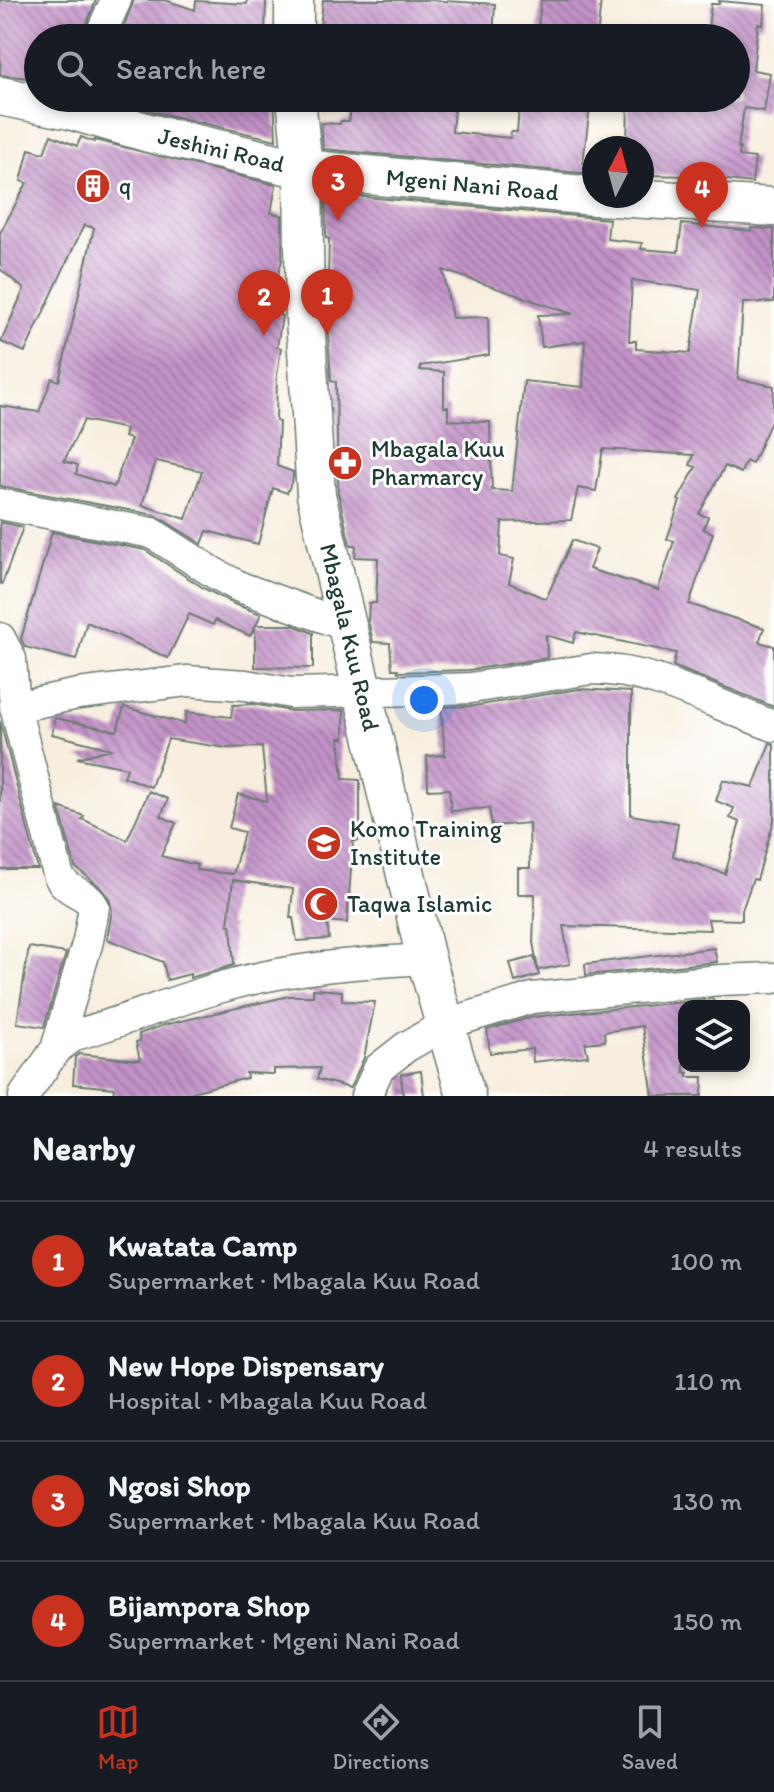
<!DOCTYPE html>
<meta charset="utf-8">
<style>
:root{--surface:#171b24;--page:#242831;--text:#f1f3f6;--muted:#9ea1a6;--line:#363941;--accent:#c8321e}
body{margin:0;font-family:Itim,sans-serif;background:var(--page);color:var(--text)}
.controls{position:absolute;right:24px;bottom:24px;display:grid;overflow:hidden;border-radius:16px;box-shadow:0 4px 12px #0003}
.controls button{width:72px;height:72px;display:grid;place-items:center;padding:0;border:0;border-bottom:2px solid var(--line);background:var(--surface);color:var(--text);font:40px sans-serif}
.compass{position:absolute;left:582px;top:136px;width:72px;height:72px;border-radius:50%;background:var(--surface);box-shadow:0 4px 12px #0003;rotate:6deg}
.you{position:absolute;left:424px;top:700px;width:28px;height:28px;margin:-20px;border:6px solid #fff;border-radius:50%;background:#1a73e8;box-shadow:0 0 0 12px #1a73e833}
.badge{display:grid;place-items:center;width:52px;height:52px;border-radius:50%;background:var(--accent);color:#fff;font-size:26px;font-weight:700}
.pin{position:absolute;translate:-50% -66px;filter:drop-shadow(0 2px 4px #0008)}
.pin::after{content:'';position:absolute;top:42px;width:28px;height:24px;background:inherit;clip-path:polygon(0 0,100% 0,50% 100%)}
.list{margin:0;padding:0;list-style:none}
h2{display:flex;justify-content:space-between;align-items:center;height:104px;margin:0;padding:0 32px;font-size:34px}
h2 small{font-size:26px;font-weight:400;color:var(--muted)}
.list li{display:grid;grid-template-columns:52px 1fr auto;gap:24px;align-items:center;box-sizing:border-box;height:120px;padding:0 32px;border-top:2px solid var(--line)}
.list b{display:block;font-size:30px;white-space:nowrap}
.list p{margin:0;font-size:26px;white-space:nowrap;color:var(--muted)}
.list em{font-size:26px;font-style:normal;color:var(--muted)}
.icon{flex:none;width:44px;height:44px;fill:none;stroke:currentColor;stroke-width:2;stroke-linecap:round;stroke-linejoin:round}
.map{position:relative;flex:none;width:774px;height:1096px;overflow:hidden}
.search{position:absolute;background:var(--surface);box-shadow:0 4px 12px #0003;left:24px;right:24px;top:24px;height:88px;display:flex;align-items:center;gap:20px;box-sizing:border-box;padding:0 28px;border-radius:44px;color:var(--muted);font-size:30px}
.sheet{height:584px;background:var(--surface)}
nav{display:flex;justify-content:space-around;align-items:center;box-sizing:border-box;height:112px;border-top:2px solid var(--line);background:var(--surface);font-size:22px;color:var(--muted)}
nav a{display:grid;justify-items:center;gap:4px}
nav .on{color:var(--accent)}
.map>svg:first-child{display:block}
.building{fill:url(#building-back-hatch);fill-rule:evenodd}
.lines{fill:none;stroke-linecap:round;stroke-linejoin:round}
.minor-casing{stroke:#6b7b70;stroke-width:33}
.tertiary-casing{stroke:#6b7b70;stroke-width:41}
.minor{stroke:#fff;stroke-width:30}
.tertiary{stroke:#fff;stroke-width:38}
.labels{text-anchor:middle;stroke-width:6;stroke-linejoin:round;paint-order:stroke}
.street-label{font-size:24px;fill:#1f3d34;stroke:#fff}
.poi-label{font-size:24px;fill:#1f3d34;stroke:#fff;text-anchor:start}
</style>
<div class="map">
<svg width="774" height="1096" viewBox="0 0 774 1096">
<defs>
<pattern id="building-back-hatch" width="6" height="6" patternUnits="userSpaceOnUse" patternTransform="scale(2)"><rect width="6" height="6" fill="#c292c7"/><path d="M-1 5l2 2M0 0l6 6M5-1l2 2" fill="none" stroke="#9d78a2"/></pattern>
</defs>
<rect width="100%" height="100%" fill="#fff"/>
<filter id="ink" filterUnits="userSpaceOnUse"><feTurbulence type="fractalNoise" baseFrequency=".0125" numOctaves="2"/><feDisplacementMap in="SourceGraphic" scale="16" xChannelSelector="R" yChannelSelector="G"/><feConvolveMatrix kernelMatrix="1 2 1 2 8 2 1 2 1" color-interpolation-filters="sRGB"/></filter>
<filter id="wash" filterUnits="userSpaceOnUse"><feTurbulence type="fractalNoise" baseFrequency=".006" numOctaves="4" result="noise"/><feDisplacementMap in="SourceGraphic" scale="32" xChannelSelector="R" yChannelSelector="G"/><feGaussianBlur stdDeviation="1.8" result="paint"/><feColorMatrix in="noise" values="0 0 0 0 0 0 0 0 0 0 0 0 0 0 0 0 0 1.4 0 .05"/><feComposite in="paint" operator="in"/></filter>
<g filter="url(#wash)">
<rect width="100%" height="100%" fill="#f7eede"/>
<g id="blocks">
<!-- building -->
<path class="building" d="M 0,0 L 96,0 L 81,38 L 38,38 L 38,79 L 0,75 Z
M 134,0 L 165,0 L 195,10 L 196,1 L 247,4 L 247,0 L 266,0 L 265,38 L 230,38 L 230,35 L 171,31 L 169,38 L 160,38 L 124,26 Z
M 323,0 L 427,0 L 495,4 L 493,38 L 319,38 Z
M 541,0 L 601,0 L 597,38 L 537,38 Z
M 719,1 L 765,5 L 763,25 L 758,24 L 753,70 L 770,73 L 764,111 L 744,108 L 738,148 L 740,148 L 739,156 L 755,158 L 752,183 L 692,176 L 642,175 L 642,148 L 627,148 L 628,98 L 736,98 L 736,38 L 707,38 L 711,4 L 719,4 Z
M 112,98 L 274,98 L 276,140 L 155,112 Z
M 353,98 L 455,98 L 452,132 L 510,138 L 511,132 L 517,132 L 520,98 L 591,98 L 583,163 L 592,163 L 591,174 L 323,149 L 321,123 L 340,124 L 341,121 L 349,121 Z
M 51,135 L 77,146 L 81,137 L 94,142 L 95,140 L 276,185 L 271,213 L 282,215 L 282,260 L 273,294 L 282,296 L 278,315 L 282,316 L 277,347 L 281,348 L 277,375 L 276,421 L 279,422 L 277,466 L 293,472 L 293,478 L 287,493 L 273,488 L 258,544 L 207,531 L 202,544 L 155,515 L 0,486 L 0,406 L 39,412 L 52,378 L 59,381 L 94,228 L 84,225 L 25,352 L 1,342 L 24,289 L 0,269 L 0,233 L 27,183 L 21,181 L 29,149 L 44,153 ZM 84,420 L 126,429 L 124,437 L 131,439 L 114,487 L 76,474 L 78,465 L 64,461 ZM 156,461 L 202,471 L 186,519 L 142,505 Z
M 332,194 L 609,219 L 607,239 L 642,243 L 641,249 L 678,252 L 682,224 L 751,231 L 751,228 L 774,229 L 774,302 L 743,303 L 738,379 L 774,386 L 772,419 L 752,464 L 746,461 L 741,473 L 725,466 L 699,514 L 708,517 L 703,529 L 713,533 L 689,604 L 764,628 L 759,642 L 774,646 L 774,707 L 673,666 L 676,653 L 576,632 L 573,643 L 546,635 L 547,658 L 469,670 L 398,672 L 398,669 L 392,669 L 390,643 L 373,642 L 368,620 L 369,603 L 376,603 L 378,558 L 355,557 L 356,545 L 350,545 L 338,492 L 336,382 L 331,381 L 327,317 L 329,239 L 326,238 L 325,197 L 331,197 ZM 443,270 L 573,314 L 538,315 L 542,347 L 585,341 L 583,387 L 524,381 L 512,491 L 492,490 L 490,422 L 448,420 L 448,407 L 444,407 L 444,372 L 420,370 L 420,366 L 489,355 L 488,317 L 452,318 ZM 632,280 L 700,290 L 690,353 L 636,349 L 636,341 L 629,341 ZM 603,449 L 694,455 L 690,465 L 696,467 L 678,500 L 680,501 L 667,539 L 674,541 L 658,590 L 589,569 L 597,549 L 572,540 L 546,599 L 509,583 L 514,559 L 500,556 L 502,522 L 571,520 L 578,488 L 596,491 Z
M 0,522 L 23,527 L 2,584 L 0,583 Z
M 52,532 L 145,550 L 205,589 L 234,604 L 261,614 L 256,625 L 293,625 L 313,633 L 313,668 L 255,667 L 255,626 L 250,636 L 215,620 L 213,625 L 189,614 L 168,658 L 87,622 L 76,660 L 25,647 L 21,639 Z
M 579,689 L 631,692 L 631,815 L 678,823 L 673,856 L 725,874 L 740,822 L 730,818 L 734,808 L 716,801 L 723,780 L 753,787 L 770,743 L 774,744 L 774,820 L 757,880 L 753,879 L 742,910 L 742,920 L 708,919 L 710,930 L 563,926 L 570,964 L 538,970 L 533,942 L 535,894 L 518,894 L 518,868 L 530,868 L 529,823 L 492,826 L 489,808 L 451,811 L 449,789 L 428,790 L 427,756 L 445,755 L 441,707 L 474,706 Z
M 253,704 L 291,711 L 344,710 L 344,738 L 339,738 L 343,779 L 360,780 L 360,822 L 358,841 L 353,841 L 347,923 L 327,921 L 329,939 L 297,941 L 293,918 L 290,918 L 293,889 L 233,880 L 228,925 L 231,925 L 234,965 L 190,978 L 190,974 L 167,980 L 163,962 L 107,939 L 112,910 L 109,898 L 98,885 L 75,867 L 59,807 L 84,816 L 82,819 L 127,840 L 149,791 L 168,799 L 161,816 L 176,823 L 161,856 L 197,865 L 196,870 L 233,874 L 244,832 L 229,828 L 238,794 L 267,801 L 262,747 L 227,748 L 168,739 L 151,787 L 124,777 L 127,768 L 77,758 L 111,749 L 52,734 L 55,718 L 117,731 L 124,707 L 185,724 L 186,712 L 231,717 L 233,705 Z
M 0,721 L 38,869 L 0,869 Z
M 29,947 L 66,953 L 44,1027 L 17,1023 Z
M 714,948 L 717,962 L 586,975 L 585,964 Z
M 534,957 L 539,975 L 515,982 L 510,963 Z
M 313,989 L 342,991 L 342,1001 L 375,1002 L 364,1058 L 350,1088 L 317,1079 L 320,1068 L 274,1069 L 274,1074 L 246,1073 L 247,1078 L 192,1092 L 192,1096 L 113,1096 L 114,1088 L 73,1084 L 75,1057 L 79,1054 L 140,1060 L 136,1042 L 140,1041 L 139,1034 L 164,1025 L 289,996 L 313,996 Z
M 713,999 L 714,1006 L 684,1006 L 684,1072 L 688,1073 L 688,1077 L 703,1077 L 702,1096 L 653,1096 L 642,1026 L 604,1032 L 605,1041 L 585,1043 L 588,1056 L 533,1062 L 532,1049 L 490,1053 L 487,1030 L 532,1017 Z
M 421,1071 L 424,1096 L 403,1096 L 401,1074 Z"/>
</g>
</g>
<g filter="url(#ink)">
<use href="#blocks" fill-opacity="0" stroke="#6b7b70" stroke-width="2"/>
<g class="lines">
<!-- minor casing -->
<g class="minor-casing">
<path id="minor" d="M 99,38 L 116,0
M 0,504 L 152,533 L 214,573 L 240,587 L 347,626
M 0,638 L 11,659 L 15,707 L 58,874 C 67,894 86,891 94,907 L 88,941 L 56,1049
M 15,707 L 78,694 L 187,681 L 246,685 L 291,693 L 419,690 L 471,688 L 591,669 C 657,669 713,705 774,726
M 24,1096 L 56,1049 L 75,1035 C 122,1022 168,1003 215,989 C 284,968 354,963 426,959
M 366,1096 L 379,1068 L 406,1047 L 446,1024 L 532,998 L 721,980 L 774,978"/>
</g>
<!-- tertiary casing -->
<g class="tertiary-casing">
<g id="tertiary">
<path d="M 294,38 L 294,0"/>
<path id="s1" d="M 0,96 L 70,110 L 149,133 L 303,169 L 594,196"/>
<path id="s2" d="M 296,98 L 303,169 L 305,318 L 316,495 L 426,959 L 466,1096"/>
<path d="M 598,196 L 774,207"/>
</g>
</g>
<!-- minor -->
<use href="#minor" class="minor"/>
<!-- tertiary -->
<use href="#tertiary" class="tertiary"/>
</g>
</g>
<!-- icons -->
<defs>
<g id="building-disc" transform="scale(1.8)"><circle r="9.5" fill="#c8321e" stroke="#fff"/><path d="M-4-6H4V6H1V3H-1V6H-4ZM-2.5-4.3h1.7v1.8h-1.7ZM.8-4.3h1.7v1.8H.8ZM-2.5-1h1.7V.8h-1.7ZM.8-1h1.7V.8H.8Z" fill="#fff"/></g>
<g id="pharmacy-disc" transform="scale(1.8)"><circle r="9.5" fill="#c8321e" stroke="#fff"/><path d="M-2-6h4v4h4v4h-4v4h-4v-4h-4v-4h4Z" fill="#fff"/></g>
<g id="school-disc" transform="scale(1.8)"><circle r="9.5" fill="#c8321e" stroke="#fff"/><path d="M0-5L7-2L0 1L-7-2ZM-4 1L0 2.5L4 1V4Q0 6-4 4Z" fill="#fff"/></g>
<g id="mosque-disc" transform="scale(1.8)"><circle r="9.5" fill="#c8321e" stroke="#fff"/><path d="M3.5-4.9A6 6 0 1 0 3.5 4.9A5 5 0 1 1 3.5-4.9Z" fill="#fff"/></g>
</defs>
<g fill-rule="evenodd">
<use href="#building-disc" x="93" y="186"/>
<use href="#pharmacy-disc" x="345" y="463"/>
<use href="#school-disc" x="324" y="843"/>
<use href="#mosque-disc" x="321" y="904"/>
</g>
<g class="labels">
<!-- street labels -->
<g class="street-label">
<text dy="8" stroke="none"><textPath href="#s1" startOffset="228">Jeshini Road</textPath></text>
<text dy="8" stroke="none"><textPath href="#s1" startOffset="482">Mgeni Nani Road</textPath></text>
<text dy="8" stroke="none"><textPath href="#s2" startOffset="544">Mbagala Kuu Road</textPath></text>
</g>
<!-- poi labels -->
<g class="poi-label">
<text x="119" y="194">q</text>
<text x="371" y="457">Mbagala Kuu<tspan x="371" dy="28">Pharmarcy</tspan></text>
<text x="350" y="837">Komo Training<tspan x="350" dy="28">Institute</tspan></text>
<text x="347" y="912">Taqwa Islamic</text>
</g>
</g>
</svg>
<div class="controls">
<button><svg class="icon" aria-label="layers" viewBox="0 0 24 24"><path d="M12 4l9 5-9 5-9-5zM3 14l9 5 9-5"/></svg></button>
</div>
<svg class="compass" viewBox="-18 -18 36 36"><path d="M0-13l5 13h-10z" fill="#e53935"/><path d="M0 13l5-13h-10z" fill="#9ea1a6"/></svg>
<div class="you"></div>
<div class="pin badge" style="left:327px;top:335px">1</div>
<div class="pin badge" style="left:264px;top:336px">2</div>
<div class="pin badge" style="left:338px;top:221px">3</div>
<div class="pin badge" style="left:702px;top:228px">4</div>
<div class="search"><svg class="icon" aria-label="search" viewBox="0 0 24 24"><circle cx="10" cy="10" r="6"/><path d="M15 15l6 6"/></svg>Search here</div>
</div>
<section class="sheet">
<h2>Nearby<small>4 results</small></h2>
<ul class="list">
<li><span class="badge">1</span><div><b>Kwatata Camp</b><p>Supermarket · Mbagala Kuu Road</p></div><em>100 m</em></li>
<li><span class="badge">2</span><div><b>New Hope Dispensary</b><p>Hospital · Mbagala Kuu Road</p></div><em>110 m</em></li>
<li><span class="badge">3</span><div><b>Ngosi Shop</b><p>Supermarket · Mbagala Kuu Road</p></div><em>130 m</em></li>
<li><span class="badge">4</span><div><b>Bijampora Shop</b><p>Supermarket · Mgeni Nani Road</p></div><em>150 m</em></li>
</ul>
</section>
<nav>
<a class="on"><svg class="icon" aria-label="map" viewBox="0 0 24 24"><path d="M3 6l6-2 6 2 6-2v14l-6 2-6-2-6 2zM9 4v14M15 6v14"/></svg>Map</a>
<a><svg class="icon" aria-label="directions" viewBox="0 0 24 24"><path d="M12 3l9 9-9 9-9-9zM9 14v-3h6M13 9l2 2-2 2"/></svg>Directions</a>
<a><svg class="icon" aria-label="saved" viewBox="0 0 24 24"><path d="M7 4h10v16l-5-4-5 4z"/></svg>Saved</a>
</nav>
